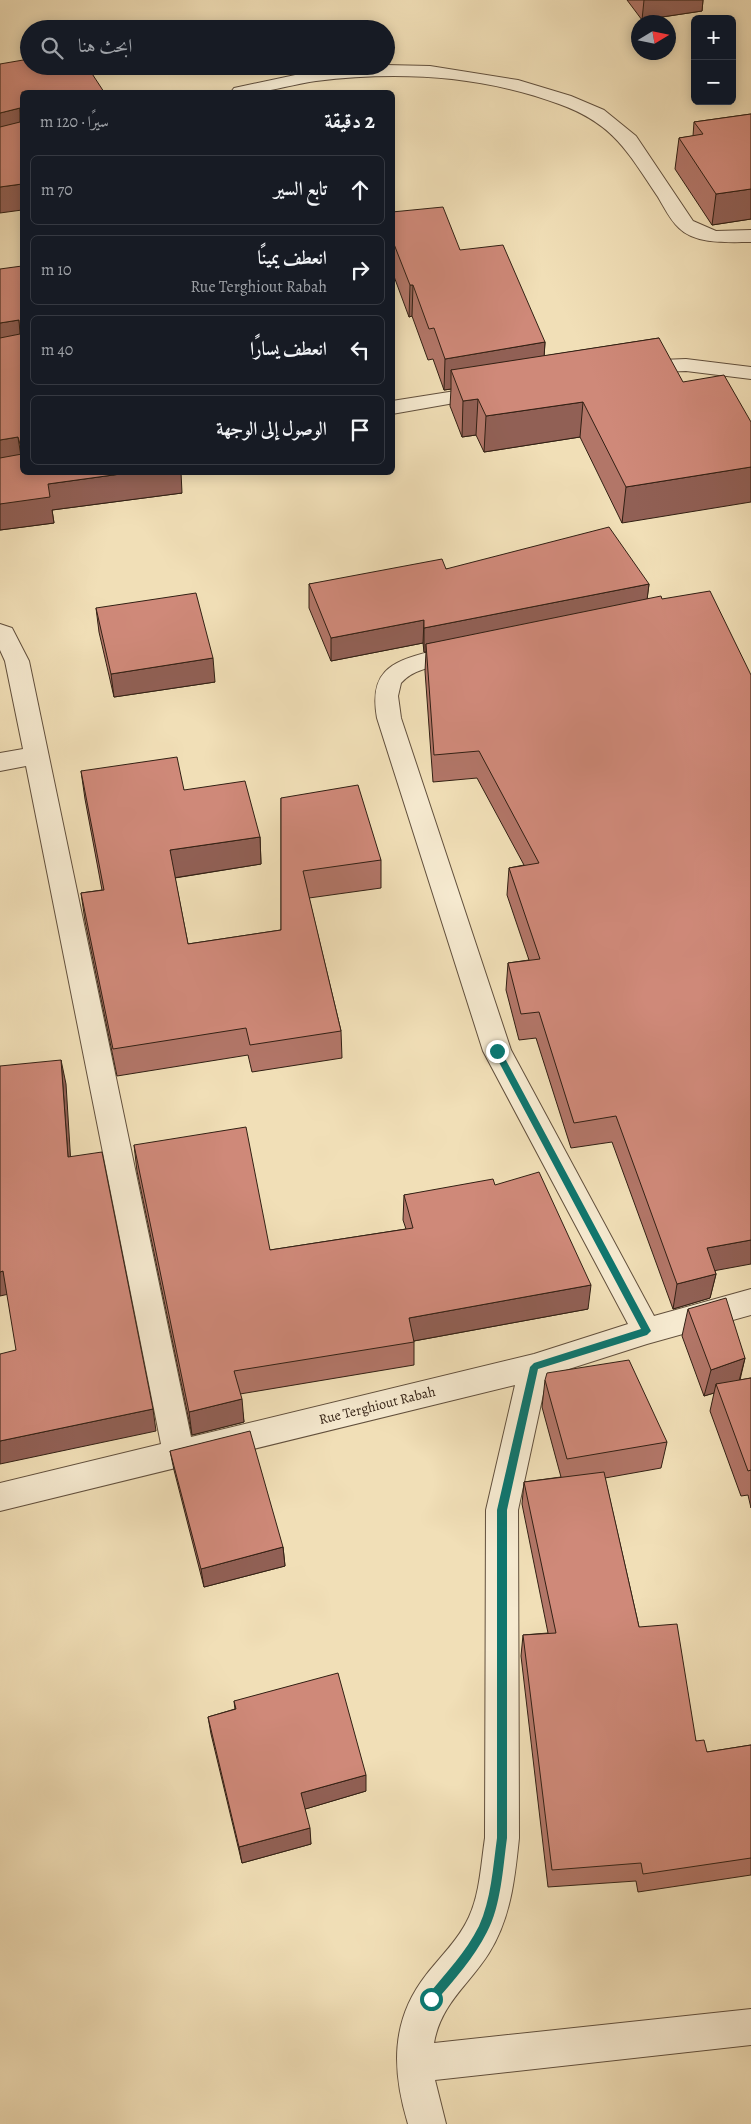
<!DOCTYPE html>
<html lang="ar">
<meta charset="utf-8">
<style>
:root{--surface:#171b24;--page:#20242c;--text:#f1f3f6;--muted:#9ea1a6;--line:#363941}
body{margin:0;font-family:Alegreya,Amiri,serif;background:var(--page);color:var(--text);direction:rtl}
.controls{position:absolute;right:15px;top:15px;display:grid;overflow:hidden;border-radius:8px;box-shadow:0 2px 12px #0003}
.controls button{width:45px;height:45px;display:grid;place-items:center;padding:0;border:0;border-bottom:1px solid var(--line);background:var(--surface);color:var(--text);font:25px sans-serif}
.compass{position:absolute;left:631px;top:15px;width:45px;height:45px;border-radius:50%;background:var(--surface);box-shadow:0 2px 12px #0003;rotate:80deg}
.stop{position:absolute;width:15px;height:15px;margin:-11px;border:4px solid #0f766e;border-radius:50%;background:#fff}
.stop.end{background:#0f766e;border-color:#fff;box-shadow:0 1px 5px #0008}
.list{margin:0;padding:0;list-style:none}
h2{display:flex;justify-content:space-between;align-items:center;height:65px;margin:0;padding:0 20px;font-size:21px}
h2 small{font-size:16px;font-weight:400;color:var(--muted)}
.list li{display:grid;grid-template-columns:32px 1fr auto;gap:15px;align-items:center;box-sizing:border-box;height:70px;margin:0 10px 10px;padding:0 10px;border:1px solid var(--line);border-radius:8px}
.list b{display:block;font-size:19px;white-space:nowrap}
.list p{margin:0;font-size:16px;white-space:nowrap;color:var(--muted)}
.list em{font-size:16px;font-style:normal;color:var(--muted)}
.icon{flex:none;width:28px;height:28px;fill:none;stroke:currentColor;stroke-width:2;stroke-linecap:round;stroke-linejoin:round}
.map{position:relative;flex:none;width:751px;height:2124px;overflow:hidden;direction:ltr}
.search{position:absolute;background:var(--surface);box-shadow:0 2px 12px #0003;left:20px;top:20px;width:375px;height:55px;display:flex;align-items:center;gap:12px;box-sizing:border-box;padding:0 18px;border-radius:28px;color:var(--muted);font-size:19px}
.panel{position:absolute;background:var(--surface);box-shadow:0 2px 12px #0003;left:20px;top:90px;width:375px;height:385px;border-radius:8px;direction:rtl}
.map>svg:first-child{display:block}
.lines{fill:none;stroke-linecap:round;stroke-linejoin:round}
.street-casing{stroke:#62503d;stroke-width:2}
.street{fill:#f6ead0;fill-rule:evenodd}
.wall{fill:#b27668;stroke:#322014}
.shaded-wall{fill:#916055;stroke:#322014}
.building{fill:#cf8979;stroke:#322014}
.route{fill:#0f766e}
.labels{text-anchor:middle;stroke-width:5;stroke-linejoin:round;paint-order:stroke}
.street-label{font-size:14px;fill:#322014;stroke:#f6ead0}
</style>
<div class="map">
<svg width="751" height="2124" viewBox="0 0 751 2124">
<rect width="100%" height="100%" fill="#f1dfb7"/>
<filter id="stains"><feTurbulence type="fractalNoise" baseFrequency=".004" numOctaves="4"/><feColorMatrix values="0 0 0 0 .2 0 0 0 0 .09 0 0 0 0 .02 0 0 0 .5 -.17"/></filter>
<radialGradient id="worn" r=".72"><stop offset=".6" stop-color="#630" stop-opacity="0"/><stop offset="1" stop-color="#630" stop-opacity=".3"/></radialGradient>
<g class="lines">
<!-- street casing -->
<g class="street-casing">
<path id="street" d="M 386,65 L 430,66 L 518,80 L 571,96 L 604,110 L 636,136 L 693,221 L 716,231 L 751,230 L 751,242 C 729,242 696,245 679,228 C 670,220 664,207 658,197 C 627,151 614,124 559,104 C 481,75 397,71 316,81 C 287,85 260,96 231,92 L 234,88 L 314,71 Z
M 686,359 L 751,367 L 751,379 L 686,371 L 635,373 L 628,371 L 625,367 L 628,363 L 635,361 Z
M 487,386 L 494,388 L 498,392 L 494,396 L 392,414 L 392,401 Z
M 0,624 L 12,628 L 29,661 L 191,1437 L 534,1354 L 628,1324 L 483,1051 L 377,718 C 369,673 389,662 429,652 C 442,649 458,645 471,648 L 475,654 L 471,660 C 448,666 418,664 401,683 L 398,696 L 401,718 L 511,1050 L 654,1316 L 751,1289 L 751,1315 L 647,1344 L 547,1376 L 518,1510 L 519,1838 C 515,1877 511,1918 489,1953 C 469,1985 441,2003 434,2043 L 751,2009 L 751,2045 L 435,2080 L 446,2124 L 408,2124 C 392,2071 390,2021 426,1975 C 441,1956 459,1939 469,1917 C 480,1893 481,1864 485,1838 L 486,1510 L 515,1385 L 0,1511 L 0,1483 L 161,1444 L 26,766 L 0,771 L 0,753 L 23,749 L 5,661 L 0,650 Z"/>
</g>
<!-- street -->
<use href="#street" class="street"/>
</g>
<!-- wall -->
<path class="wall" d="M 627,0 L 703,0 L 702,11 L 642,20 Z
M 751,114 L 751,219 L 712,225 L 675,169 L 679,138 L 693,136 L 694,122 Z
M 392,239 L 460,250 L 545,342 L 544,356 L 659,338 L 622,523 L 580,437 L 484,452 L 476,435 L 462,437 L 450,406 L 451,389 L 444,390 L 433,359 L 428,360 L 412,316 L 409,317 L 392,271 Z
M 22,266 L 22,472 L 182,493 L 52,510 L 54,523 L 0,530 Z
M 446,569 L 649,584 L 647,599 L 715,1271 L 716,1274 L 710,1298 L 673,1309 L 612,1142 L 571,1148 L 536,1038 L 519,1040 L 506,990 L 508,963 L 529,960 L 507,895 L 509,868 L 524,865 L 477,778 L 433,782 L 425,671 L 426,652 L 424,652 L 423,643 L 331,661 L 309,608 L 309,584 Z
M 96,608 L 215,682 L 114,697 L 99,632 Z
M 81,771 L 184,790 L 260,837 L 261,864 L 175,878 L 188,944 L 281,930 L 281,798 L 381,860 L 381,888 L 309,898 L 341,1031 L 342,1058 L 252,1072 L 248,1055 L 117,1076 L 85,921 L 81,893 L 102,890 L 85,799 Z
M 134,1145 L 270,1250 L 406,1229 L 403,1220 L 404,1195 L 495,1185 L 588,1309 L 414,1341 L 414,1365 L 240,1394 L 244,1422 L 192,1435 L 137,1171 Z
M 688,1309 L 745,1358 L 740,1380 L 751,1378 L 751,1508 L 748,1495 L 741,1496 L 710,1411 L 714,1393 L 704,1396 L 682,1336 Z
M 545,1380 L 667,1442 L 661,1468 L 605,1478 L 639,1627 L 696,1741 L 707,1752 L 751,1745 L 751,1875 L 638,1892 L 636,1881 L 548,1887 L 521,1656 L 523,1635 L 548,1633 L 522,1504 L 524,1482 L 561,1477 L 542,1407 Z
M 170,1451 L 283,1547 L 285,1566 L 204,1587 L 174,1470 Z
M 234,1701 L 366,1791 L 305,1809 L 311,1844 L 242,1863 L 211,1734 L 208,1717 L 235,1709 Z"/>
<!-- shaded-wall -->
<path class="shaded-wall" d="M 644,0 L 703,0 L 702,11 L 642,20 Z
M 20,108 L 22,128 L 0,140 L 0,113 Z
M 22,184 L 22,210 L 0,213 L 0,187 Z
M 751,189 L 751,219 L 712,225 L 716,194 Z
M 410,285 L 413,285 L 412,316 L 409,317 Z
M 19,320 L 22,341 L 0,350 L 0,323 Z
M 545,342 L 543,374 L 451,370 L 451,389 L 444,390 L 445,359 Z
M 478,399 L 476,435 L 462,437 L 463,401 Z
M 583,402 L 580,437 L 484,452 L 486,416 Z
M 18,437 L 22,463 L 0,467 L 0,440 Z
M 751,467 L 751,502 L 622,523 L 626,487 Z
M 135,472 L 181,472 L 182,493 L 52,510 L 54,523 L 0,530 L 0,504 L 48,484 Z
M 649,584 L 646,608 L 426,644 L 426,652 L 424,652 L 424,628 Z
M 424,620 L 423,643 L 331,661 L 331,638 Z
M 213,658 L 215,682 L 114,697 L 111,674 Z
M 260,837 L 261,864 L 173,878 L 170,850 Z
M 61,1060 L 66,1084 L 72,1181 L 68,1157 Z
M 751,1240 L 751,1264 L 702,1273 L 707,1248 Z
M 3,1271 L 9,1294 L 0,1296 L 0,1272 Z
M 716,1274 L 710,1298 L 673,1309 L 677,1284 Z
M 591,1285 L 588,1309 L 408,1342 L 409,1318 Z
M 745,1358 L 738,1385 L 716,1384 L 714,1393 L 704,1396 L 711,1370 Z
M 242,1399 L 244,1422 L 192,1435 L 189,1412 Z
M 153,1409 L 156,1431 L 0,1464 L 0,1441 Z
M 283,1547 L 285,1566 L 204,1587 L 201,1569 Z
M 366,1775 L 366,1791 L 302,1810 L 301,1793 Z
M 310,1828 L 311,1844 L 242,1863 L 239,1847 Z"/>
<!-- building -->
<path class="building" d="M 29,59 L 29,66 L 87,66 L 104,92 L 22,92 L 22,184 L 0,187 L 0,127 L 20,122 L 20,108 L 0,113 L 0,64 Z
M 751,114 L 751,189 L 716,194 L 679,138 L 703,134 L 694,122 Z
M 443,207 L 460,250 L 503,245 L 545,342 L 445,359 L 434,328 L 429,329 L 413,285 L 410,285 L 392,239 L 392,212 Z
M 22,266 L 22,444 L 20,444 L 18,437 L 0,440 L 0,338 L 20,334 L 19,320 L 0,323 L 0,269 Z
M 659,338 L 683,382 L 724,375 L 751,422 L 751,467 L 626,487 L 583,402 L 486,416 L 478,399 L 463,401 L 451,370 Z
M 22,454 L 22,472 L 135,472 L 48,484 L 50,497 L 0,504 L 0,458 Z
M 609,527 L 649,584 L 424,628 L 424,620 L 331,638 L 309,584 L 442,559 L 446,569 Z
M 710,591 L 751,675 L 751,1240 L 707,1248 L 716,1274 L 677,1284 L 616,1116 L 574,1123 L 539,1012 L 521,1014 L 508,963 L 540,959 L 509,868 L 539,863 L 479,751 L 434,755 L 426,644 L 661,596 L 662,599 Z
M 196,593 L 213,658 L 111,674 L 96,608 Z
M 177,757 L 184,790 L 245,781 L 260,837 L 170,850 L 188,944 L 281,930 L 281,798 L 358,785 L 381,860 L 303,871 L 341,1031 L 250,1045 L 246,1028 L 113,1049 L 81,893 L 104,890 L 81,771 Z
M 61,1060 L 68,1157 L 102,1152 L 153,1409 L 0,1441 L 0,1354 L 16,1350 L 3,1271 L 0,1272 L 0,1066 Z
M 246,1127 L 270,1250 L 413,1228 L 404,1195 L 493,1179 L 495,1185 L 539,1172 L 591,1285 L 409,1318 L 414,1342 L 234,1371 L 242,1399 L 189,1412 L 134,1145 Z
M 726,1298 L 745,1358 L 711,1370 L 688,1309 Z
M 629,1360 L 667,1442 L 567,1459 L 545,1380 L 547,1373 Z
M 751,1378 L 751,1470 L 748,1471 L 716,1384 Z
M 250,1431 L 283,1547 L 201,1569 L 170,1451 Z
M 604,1472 L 639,1627 L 677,1624 L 696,1741 L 704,1740 L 707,1752 L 751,1745 L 751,1858 L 643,1874 L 641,1863 L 552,1870 L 523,1635 L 556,1633 L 524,1482 Z
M 338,1673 L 366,1775 L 301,1793 L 310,1828 L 239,1847 L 208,1717 L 236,1709 L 234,1701 Z"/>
<!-- route -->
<path class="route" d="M 497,1048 L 500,1049 L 651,1331 L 647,1335 L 538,1369 L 507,1510 L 507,1838 C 503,1867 501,1906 487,1932 C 474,1958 454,1980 435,2002 L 431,2004 L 428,2002 L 428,1995 C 446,1973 466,1952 479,1926 C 491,1900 493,1867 497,1838 L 497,1510 L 530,1367 L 534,1363 L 641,1329 L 493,1051 Z"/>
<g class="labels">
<!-- street labels -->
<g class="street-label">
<text transform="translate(377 1405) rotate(-14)" y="5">Rue Terghiout Rabah</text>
</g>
</g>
<rect width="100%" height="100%" filter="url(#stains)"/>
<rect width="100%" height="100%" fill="url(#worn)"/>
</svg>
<div class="controls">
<button>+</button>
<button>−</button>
</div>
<svg class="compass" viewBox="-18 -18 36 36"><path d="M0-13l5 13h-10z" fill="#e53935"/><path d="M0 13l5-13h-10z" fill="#9ea1a6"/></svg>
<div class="stop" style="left:431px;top:1999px"></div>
<div class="stop end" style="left:497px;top:1051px"></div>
<div class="search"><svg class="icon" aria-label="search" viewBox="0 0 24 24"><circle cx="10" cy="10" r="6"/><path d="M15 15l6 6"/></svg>ابحث هنا</div>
<section class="panel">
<h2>2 دقيقة<small>سيرًا · 120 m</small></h2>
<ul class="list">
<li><svg class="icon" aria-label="ahead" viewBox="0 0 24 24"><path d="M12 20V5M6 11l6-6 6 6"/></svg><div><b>تابع السير</b></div><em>70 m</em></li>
<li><svg class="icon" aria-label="right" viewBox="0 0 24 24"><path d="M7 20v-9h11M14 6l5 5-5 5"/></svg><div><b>انعطف يمينًا</b><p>Rue Terghiout Rabah</p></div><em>10 m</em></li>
<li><svg class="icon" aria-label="left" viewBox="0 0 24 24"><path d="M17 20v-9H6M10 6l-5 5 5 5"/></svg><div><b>انعطف يسارًا</b></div><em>40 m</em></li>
<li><svg class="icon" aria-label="arrive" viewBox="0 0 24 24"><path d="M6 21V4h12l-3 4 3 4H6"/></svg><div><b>الوصول إلى الوجهة</b></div></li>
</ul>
</section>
</div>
